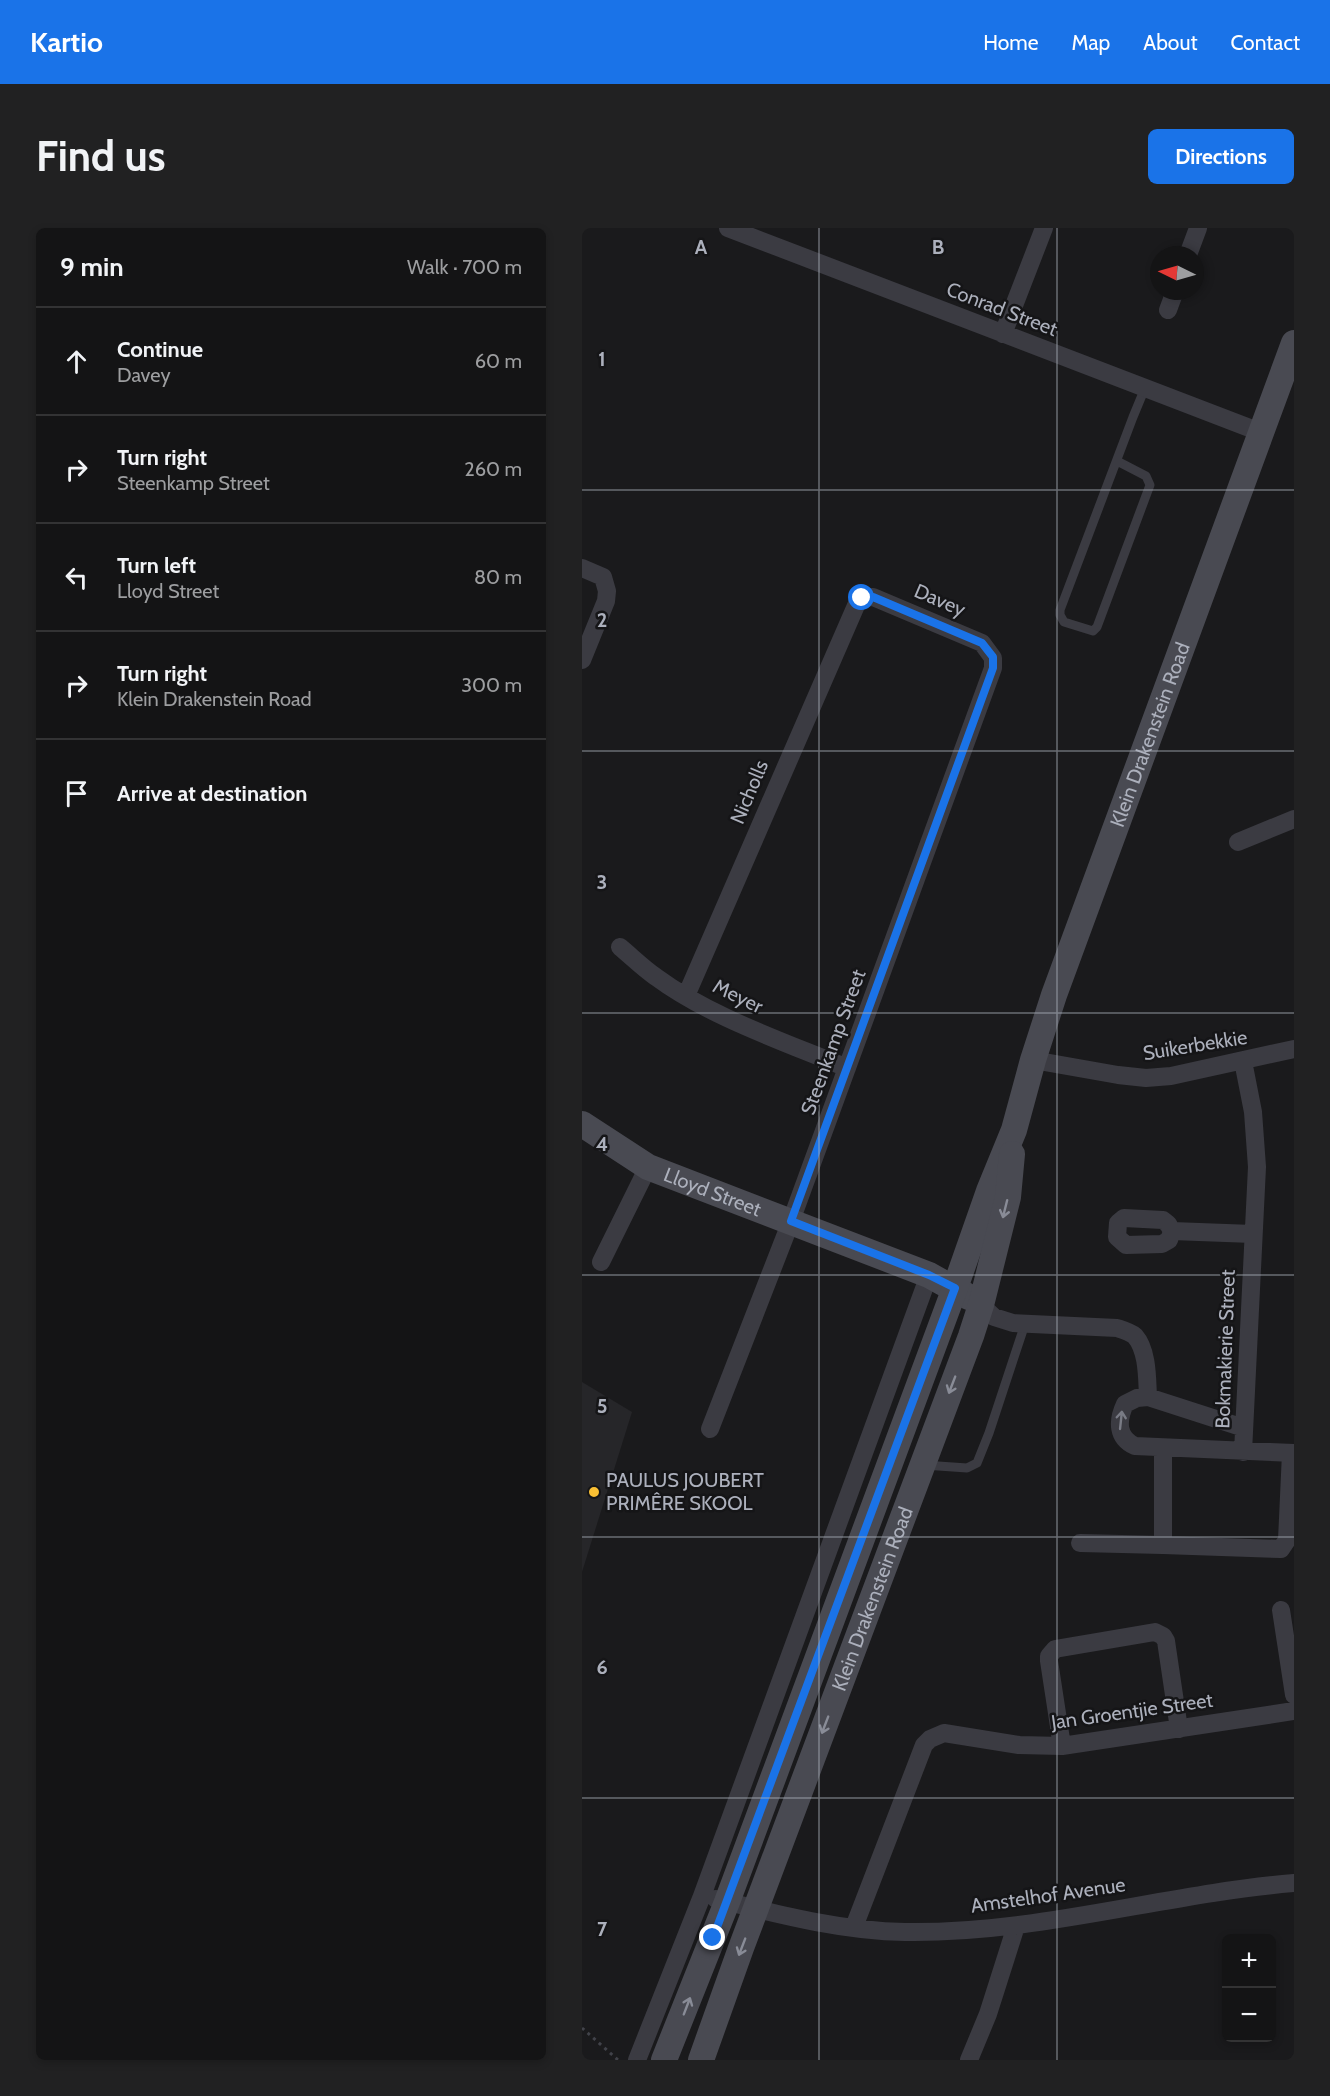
<!DOCTYPE html>
<meta charset="utf-8">
<style>
:root{--surface:#141415;--page:#212122;--text:#f1f3f6;--muted:#9d9ea0;--line:#333334;--accent:#1a73e8}
body{margin:0;font-family:Cabin,sans-serif;background:var(--page);color:var(--text)}
.controls{position:absolute;right:18px;bottom:18px;display:grid;overflow:hidden;border-radius:9px;box-shadow:0 3px 9px #0003}
.controls button{width:54px;height:54px;display:grid;place-items:center;padding:0;border:0;border-bottom:2px solid var(--line);background:var(--surface);color:var(--text);font:30px sans-serif}
.compass{position:absolute;left:568px;top:18px;width:54px;height:54px;border-radius:50%;background:var(--surface);box-shadow:0 3px 9px #0003;rotate:275deg}
.stop{position:absolute;width:18px;height:18px;margin:-14px;border:4px solid #1a73e8;border-radius:50%;background:#fff}
.stop.end{background:#1a73e8;border-color:#fff;box-shadow:0 2px 6px #0008}
.list{margin:0;padding:0;list-style:none}
h2{display:flex;justify-content:space-between;align-items:center;height:78px;margin:0;padding:0 24px;font-size:26px}
h2 small{font-size:20px;font-weight:400;color:var(--muted)}
.list li{display:grid;grid-template-columns:39px 1fr auto;gap:18px;align-items:center;box-sizing:border-box;height:108px;padding:0 24px;border-top:2px solid var(--line)}
.list b{display:block;font-size:22px;white-space:nowrap}
.list p{margin:0;font-size:20px;white-space:nowrap;color:var(--muted)}
.list em{font-size:20px;font-style:normal;color:var(--muted)}
.icon{flex:none;width:33px;height:33px;fill:none;stroke:currentColor;stroke-width:2;stroke-linecap:round;stroke-linejoin:round}
.map{position:relative;flex:none;width:712px;height:1832px;overflow:hidden;border-radius:9px}
header{display:flex;align-items:center;gap:36px;box-sizing:border-box;height:84px;padding:0 30px;background:var(--accent);color:#fff}
header strong{font-size:28px}
nav{display:flex;gap:33px;margin-inline-start:auto;font-size:21px}
.intro{display:flex;align-items:center;justify-content:space-between;box-sizing:border-box;height:144px;padding:0 36px}
h1{margin:0;font-size:42px}
.button{padding:15px 27px;border-radius:9px;background:var(--accent);color:#fff;font-size:21px;font-weight:700}
main{display:flex;gap:36px;padding:0 36px}
aside{flex:1;background:var(--surface);border-radius:9px;box-shadow:0 3px 9px #0003}
.map>svg:first-child{display:block}
.built{fill:#262629}
.lines{fill:none;stroke-linecap:round;stroke-linejoin:round}
.path{stroke:#414249;stroke-width:3;stroke-dasharray:3 4.5;stroke-linecap:butt}
.lane{stroke:#3b3b42;stroke-width:9}
.street{stroke:#3b3b42;stroke-width:18}
.secondary{stroke:#494a52;stroke-width:26}
.oneway{stroke:#898c97}
.oneway2{stroke:#797b85}
.route{stroke:#1a73e8;stroke-width:8}
.grid{fill:none;stroke:#acb0bc;stroke-width:1.5;stroke-opacity:0.55}
.poi-dot{fill:#fac034;stroke:#151517;stroke-width:2}
.labels{text-anchor:middle;stroke-width:5;stroke-linejoin:round;paint-order:stroke}
.street-label{font-size:20px;fill:#acb0bc;stroke:#151517}
.poi-label{font-size:20px;fill:#acb0bc;stroke:#151517;text-anchor:start}
.grid-label{font-size:20px;text-anchor:middle;font-weight:bold;fill:#acb0bc;stroke:#151517;stroke-width:5;stroke-linejoin:round;paint-order:stroke}
</style>
<header>
<strong>Kartio</strong>
<nav><a>Home</a><a>Map</a><a>About</a><a>Contact</a></nav>
</header>
<div class="intro"><h1>Find us</h1><a class="button">Directions</a></div>
<main>
<aside>
<h2>9 min<small>Walk · 700 m</small></h2>
<ul class="list">
<li><svg class="icon" aria-label="ahead" viewBox="0 0 24 24"><path d="M12 20V5M6 11l6-6 6 6"/></svg><div><b>Continue</b><p>Davey</p></div><em>60 m</em></li>
<li><svg class="icon" aria-label="right" viewBox="0 0 24 24"><path d="M7 20v-9h11M14 6l5 5-5 5"/></svg><div><b>Turn right</b><p>Steenkamp Street</p></div><em>260 m</em></li>
<li><svg class="icon" aria-label="left" viewBox="0 0 24 24"><path d="M17 20v-9H6M10 6l-5 5 5 5"/></svg><div><b>Turn left</b><p>Lloyd Street</p></div><em>80 m</em></li>
<li><svg class="icon" aria-label="right" viewBox="0 0 24 24"><path d="M7 20v-9h11M14 6l5 5-5 5"/></svg><div><b>Turn right</b><p>Klein Drakenstein Road</p></div><em>300 m</em></li>
<li><svg class="icon" aria-label="arrive" viewBox="0 0 24 24"><path d="M6 21V4h12l-3 4 3 4H6"/></svg><div><b>Arrive at destination</b></div></li>
</ul>
</aside>
<div class="map">
<svg width="712" height="1832" viewBox="0 0 712 1832">
<rect width="100%" height="100%" fill="#1a1a1c"/>
<!-- built -->
<path class="built" d="M 0,1154 L 50,1184 L 0,1344 Z"/>
<g class="lines">
<!-- path -->
<path class="path" d="M 0,1800 L 36,1832"/>
<!-- lane -->
<path class="lane" d="M 535,233 L 564,248 L 568,257 L 515,399 L 511,403 L 482,394 L 478,387 L 478,382 L 551,189 L 563,160
M 342,1237 L 385,1240 L 395,1235 L 407,1205 L 443,1096"/>
<!-- street -->
<path class="street" d="M 146,0 L 678,204
M 606,27 L 616,0
M 586,82 L 593,63
M 421,106 L 462,0
M 0,340 L 21,349 L 25,363 L 24,373 L 0,432
M 656,614 L 712,591
M 38,719 C 50,729 61,740 74,749 C 128,789 203,814 265,840
M 104,768 L 276,373 L 280,370 L 291,369 L 400,415 L 411,430 L 411,440 L 209,993 L 128,1201
M 451,832 L 536,847 L 564,850 L 589,848 L 712,821
M 661,833 L 671,884 L 675,939 L 661,1224
M 590,1003 L 586,996 L 581,992 L 542,990 L 536,995 L 535,1009 L 544,1017 L 580,1016 L 587,1012 L 590,1003 L 671,1006
M 19,1034 L 66,939
M 399,1077 L 412,1089 L 431,1095 L 535,1100 C 541,1102 548,1104 553,1108 C 566,1123 565,1151 566,1169
M 662,1200 L 566,1169 L 555,1170 L 543,1176 C 535,1193 535,1210 553,1218 L 712,1225
M 581,1220 L 581,1317 L 699,1321 L 705,1312 L 709,1225
M 498,1315 L 581,1317
M 699,1382 L 712,1467
M 480,1518 L 467,1433 L 467,1428 L 473,1421 L 573,1404 L 581,1408 L 584,1413 L 597,1501
M 134,1671 C 195,1686 259,1703 323,1704 C 455,1706 581,1666 712,1655
M 272,1699 L 342,1517 L 348,1511 L 362,1505 L 437,1517 L 480,1518 L 712,1483
M 55,1832 L 120,1668 L 347,1047
M 387,1832 L 406,1786 L 434,1698"/>
<!-- secondary -->
<g class="secondary">
<path id="s1" d="M 0,896 L 66,939 L 347,1047 L 387,1069"/>
<path id="s2" d="M 82,1832 L 145,1674 L 373,1060 L 407,963 L 432,902 L 451,832 L 472,767 L 712,115"/>
<path id="s3" d="M 119,1832 L 159,1720 L 389,1108 L 399,1077 L 426,969 L 430,926"/>
</g>
</g>
<!-- one-way arrows -->
<defs><path id="oneway-shaft" d="M-6 0H5M1.5-3L5.5 0L1.5 3" fill="none" stroke-width="1.6" stroke-linecap="round" stroke-linejoin="round" transform="scale(1.5)"/></defs>
<g class="oneway">
<use href="#oneway-shaft" transform="translate(423 981) rotate(104)"/>
<use href="#oneway-shaft" transform="translate(370 1157) rotate(111)"/>
<use href="#oneway-shaft" transform="translate(243 1497) rotate(111)"/>
<use href="#oneway-shaft" transform="translate(160 1719) rotate(111)"/>
<use href="#oneway-shaft" transform="translate(105 1778) rotate(-69)"/>
</g>
<use class="oneway2" href="#oneway-shaft" transform="translate(539 1192) rotate(-84)"/>
<g class="lines">
<!-- route -->
<path class="route" d="M 131,1710 L 373,1060 L 347,1047 L 209,993 L 411,440 L 411,429 L 400,415 L 291,369 L 280,370"/>
</g>
<!-- grid -->
<path class="grid" d="M 237,0 L 237,1832M 475,0 L 475,1832M 0,262 L 712,262M 0,523 L 712,523M 0,785 L 712,785M 0,1047 L 712,1047M 0,1309 L 712,1309M 0,1570 L 712,1570"/>
<!-- markers -->
<circle class="poi-dot" cx="12" cy="1264" r="6"/>
<g class="labels">
<!-- street labels -->
<g class="street-label">
<text transform="translate(420 81) rotate(21)" y="7">Conrad Street</text>
<text transform="translate(358 372) rotate(23)" y="7">Davey</text>
<text dy="7" stroke="none"><textPath href="#s2" startOffset="1412">Klein Drakenstein Road</textPath></text>
<text transform="translate(167 564) rotate(-67)" y="7">Nicholls</text>
<text transform="translate(156 768) rotate(26)" y="7">Meyer</text>
<text transform="translate(251 814) rotate(-70)" y="7">Steenkamp Street</text>
<text transform="translate(613 817) rotate(-9)" y="7">Suikerbekkie</text>
<text dy="7" stroke="none"><textPath href="#s1" startOffset="148">Lloyd Street</textPath></text>
<text transform="translate(643 1121) rotate(-88)" y="7">Bokmakierie Street</text>
<text dy="7" stroke="none"><textPath href="#s3" startOffset="492">Klein Drakenstein Road</textPath></text>
<text transform="translate(550 1483) rotate(-8)" y="7">Jan Groentjie Street</text>
<text transform="translate(466 1667) rotate(-8)" y="7">Amstelhof Avenue</text>
</g>
<!-- poi labels -->
<g class="poi-label">
<text x="24" y="1259">PAULUS JOUBERT<tspan x="24" dy="23">PRIMÊRE SKOOL</tspan></text>
</g>
</g>
<g class="grid-label">
<text x="119" y="26">A</text>
<text x="356" y="26">B</text>
<text x="20" y="138">1</text>
<text x="20" y="399">2</text>
<text x="20" y="661">3</text>
<text x="20" y="923">4</text>
<text x="20" y="1185">5</text>
<text x="20" y="1446">6</text>
<text x="20" y="1708">7</text>
</g>
</svg>
<div class="controls">
<button>+</button>
<button>−</button>
</div>
<svg class="compass" viewBox="-18 -18 36 36"><path d="M0-13l5 13h-10z" fill="#e53935"/><path d="M0 13l5-13h-10z" fill="#9d9ea0"/></svg>
<div class="stop" style="left:280px;top:370px"></div>
<div class="stop end" style="left:131px;top:1710px"></div>
</div>
</main>
